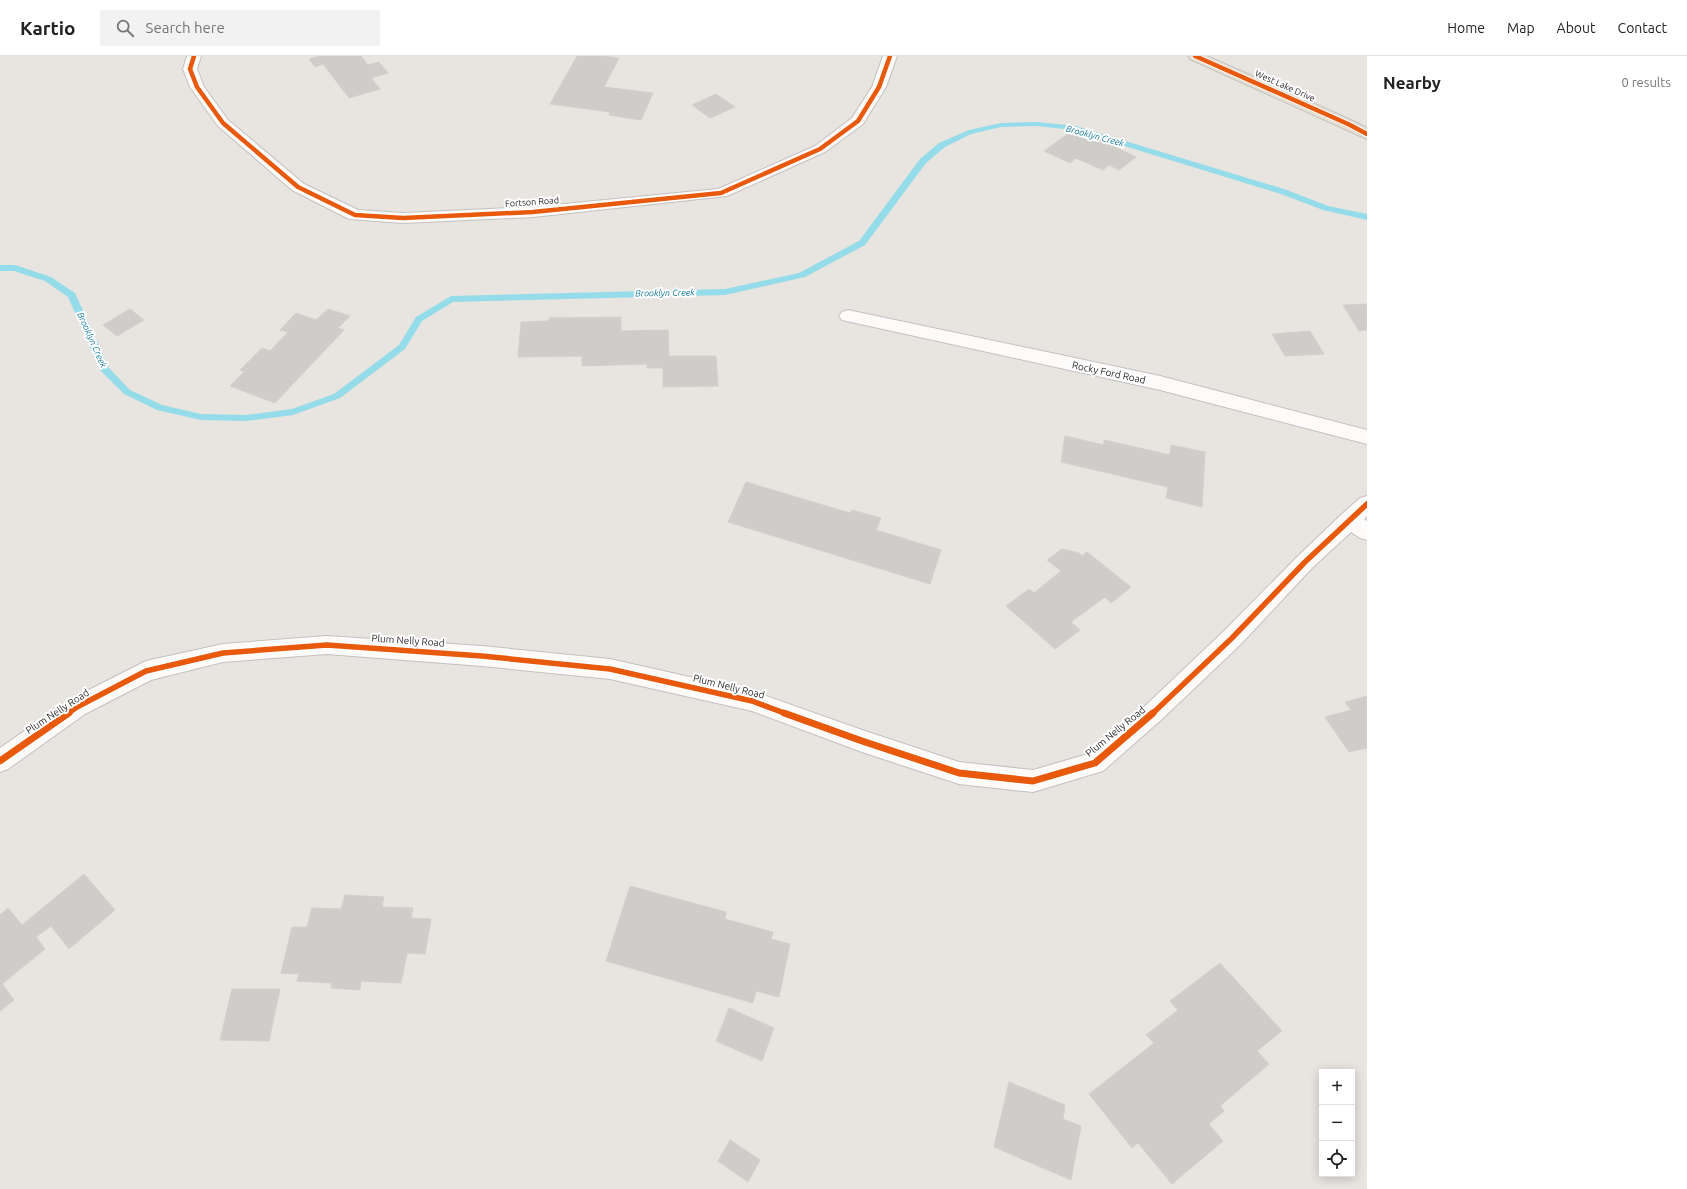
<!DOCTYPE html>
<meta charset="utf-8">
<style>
:root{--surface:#fff;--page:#f2f2f2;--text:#222;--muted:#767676;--line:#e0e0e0}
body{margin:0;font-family:Ubuntu,sans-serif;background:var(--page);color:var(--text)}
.controls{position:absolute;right:12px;bottom:12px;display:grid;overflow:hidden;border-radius:0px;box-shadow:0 2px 10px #0003}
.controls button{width:36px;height:36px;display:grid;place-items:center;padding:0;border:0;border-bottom:1px solid var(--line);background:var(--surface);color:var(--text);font:20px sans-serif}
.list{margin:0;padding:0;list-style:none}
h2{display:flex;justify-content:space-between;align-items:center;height:52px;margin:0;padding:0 16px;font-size:17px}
h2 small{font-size:13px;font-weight:400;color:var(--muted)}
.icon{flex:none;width:22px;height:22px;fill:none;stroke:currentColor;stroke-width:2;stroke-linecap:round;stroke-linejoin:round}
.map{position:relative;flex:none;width:1367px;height:1133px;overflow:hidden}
header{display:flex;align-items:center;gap:24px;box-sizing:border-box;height:56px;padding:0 20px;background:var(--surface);border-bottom:1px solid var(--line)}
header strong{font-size:19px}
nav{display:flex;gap:22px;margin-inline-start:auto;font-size:14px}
.search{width:280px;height:36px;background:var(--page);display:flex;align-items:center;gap:10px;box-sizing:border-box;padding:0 14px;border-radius:0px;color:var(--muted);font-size:15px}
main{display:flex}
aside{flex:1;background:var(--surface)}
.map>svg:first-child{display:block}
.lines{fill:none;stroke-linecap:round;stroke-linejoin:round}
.stream{fill:#94dce9;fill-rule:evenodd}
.building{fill:#cfccc9;stroke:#d3d0cc}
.minor-casing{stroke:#c2c1c1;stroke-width:2}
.major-casing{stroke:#c4c3c1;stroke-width:2}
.minor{fill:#fcfbfa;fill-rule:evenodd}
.major{fill:#e6e0d4;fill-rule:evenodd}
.cycleway-far2-casing{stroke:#fff;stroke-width:6}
.cycleway-far1-casing{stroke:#fff;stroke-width:8}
.cycleway-casing{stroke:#fff;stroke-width:10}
.cycleway-far2{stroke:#e8590c;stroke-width:4.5}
.cycleway-far1{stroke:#e8590c;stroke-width:5.5}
.cycleway{stroke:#e8590c;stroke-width:7}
.labels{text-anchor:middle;stroke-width:4;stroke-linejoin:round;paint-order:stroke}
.far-street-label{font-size:9px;fill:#2a2a2a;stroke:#fff}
.far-water-label{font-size:9px;font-style:italic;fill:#0f789a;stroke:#fff}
.street-label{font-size:10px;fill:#2a2a2a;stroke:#fff}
</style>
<header>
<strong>Kartio</strong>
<div class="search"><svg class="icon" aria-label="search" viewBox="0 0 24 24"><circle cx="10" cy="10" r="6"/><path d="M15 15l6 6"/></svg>Search here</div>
<nav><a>Home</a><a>Map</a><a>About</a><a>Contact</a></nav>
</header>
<main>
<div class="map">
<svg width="1367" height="1133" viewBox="0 0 1367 1133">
<rect width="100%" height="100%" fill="#e8e4e0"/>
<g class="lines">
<!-- stream -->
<path class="stream" d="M 1037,66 L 1076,70 L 1287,134 L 1328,150 L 1367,158 L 1367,164 L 1323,154 L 1281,138 L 1072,74 L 1037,70 L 1001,71 L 971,78 L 945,91 L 926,107 L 865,189 L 805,221 L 725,239 L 453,246 L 422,265 L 405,293 L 340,342 L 293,359 L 246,365 L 201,364 L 157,354 L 124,338 L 100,314 L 68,241 L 45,225 L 14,215 L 0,215 L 0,209 L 15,209 L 51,221 L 75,237 L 109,312 L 130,334 L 162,349 L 201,358 L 246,359 L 292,353 L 334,338 L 399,289 L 416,261 L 451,240 L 725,233 L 799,217 L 859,185 L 920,103 L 939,87 L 969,74 L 1001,67 Z"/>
</g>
<!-- building -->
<path class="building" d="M 320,0 L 361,0 L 368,9 L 379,6 L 388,17 L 371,22 L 380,33 L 349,42 L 323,8 L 315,11 L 309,3 Z
M 577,0 L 603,0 L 619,2 L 604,31 L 653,37 L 641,64 L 609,59 L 610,56 L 550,48 Z
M 716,38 L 735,51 L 710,62 L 692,49 Z
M 1079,74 L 1136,101 L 1119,114 L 1109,109 L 1103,114 L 1076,102 L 1070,107 L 1044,95 L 1072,75 L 1075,76 Z
M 1367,248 L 1367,274 L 1359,275 L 1343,249 Z
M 130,253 L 144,264 L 117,280 L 103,269 Z
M 328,253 L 350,260 L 338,272 L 344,274 L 275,347 L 230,330 L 244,316 L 240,314 L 262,292 L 270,295 L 288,276 L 280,274 L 296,257 L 316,264 Z
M 621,261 L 621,275 L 668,274 L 669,300 L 716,300 L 718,330 L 663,331 L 663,312 L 647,312 L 647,308 L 582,310 L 582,300 L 518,301 L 521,266 L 549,265 L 549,262 Z
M 1310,275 L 1324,298 L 1285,300 L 1272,278 Z
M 1065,380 L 1104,389 L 1104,384 L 1170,399 L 1171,389 L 1205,396 L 1202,451 L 1166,442 L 1168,431 L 1061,406 Z
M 746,426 L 850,457 L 852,454 L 881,462 L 876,474 L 941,494 L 930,528 L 728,466 Z
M 1062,493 L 1079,497 L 1082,500 L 1087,496 L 1131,531 L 1111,547 L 1105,541 L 1071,566 L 1080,574 L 1055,593 L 1006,550 L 1029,533 L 1034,537 L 1061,515 L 1047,504 Z
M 1367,640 L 1367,692 L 1349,696 L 1325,661 L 1351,654 L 1345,646 Z
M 84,818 L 115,854 L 69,893 L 51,870 L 36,881 L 45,893 L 2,928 L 14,944 L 0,955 L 0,859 L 8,852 L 22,869 Z
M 630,830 L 726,856 L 725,863 L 773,876 L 771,883 L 790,888 L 779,941 L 756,935 L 753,947 L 606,905 Z
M 345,839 L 384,841 L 382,851 L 413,852 L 411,862 L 431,863 L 425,898 L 407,897 L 401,927 L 361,925 L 360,934 L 331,932 L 332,927 L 297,925 L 299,918 L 281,917 L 292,871 L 307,871 L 312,852 L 341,853 Z
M 1220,907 L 1282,975 L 1257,995 L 1269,1008 L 1220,1050 L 1224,1055 L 1209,1068 L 1223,1085 L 1172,1128 L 1138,1087 L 1132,1092 L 1089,1038 L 1154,987 L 1146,979 L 1178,954 L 1170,945 Z
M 232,933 L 280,933 L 269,985 L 220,984 Z
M 729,952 L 774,972 L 762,1005 L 716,985 Z
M 1009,1026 L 1065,1049 L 1063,1063 L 1081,1070 L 1071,1124 L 994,1091 Z
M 730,1084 L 760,1104 L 748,1126 L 718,1105 Z"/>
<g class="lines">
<!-- minor casing -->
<g class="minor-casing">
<path id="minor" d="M 187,0 L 201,0 L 197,13 L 204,31 L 228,64 L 304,128 L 358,154 L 403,157 L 533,151 L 718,133 L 815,90 L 852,62 L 872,31 L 883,0 L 897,0 L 886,31 L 863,68 L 825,96 L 727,140 L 533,161 L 403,167 L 349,163 L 292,134 L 218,70 L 190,31 L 183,13 Z
M 848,254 L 1160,320 L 1367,374 L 1367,388 L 1160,334 L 842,264 L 839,260 L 842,256 Z
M 1367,440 L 1367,460 L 1364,463 L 1367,465 L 1367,484 L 1360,482 L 1351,476 L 1312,512 L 1240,589 L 1161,664 L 1103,715 L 1033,736 L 959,728 L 862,696 L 752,655 L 610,623 L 482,610 L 327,598 L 223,606 L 151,624 L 85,658 L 8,713 L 0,716 L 0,692 L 69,644 L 146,605 L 223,588 L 327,580 L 482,590 L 610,603 L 752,635 L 862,674 L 959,706 L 1033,714 L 1088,698 L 1145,650 L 1224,575 L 1298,500 L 1342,458 L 1360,442 Z"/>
</g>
<!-- major casing -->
<g class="major-casing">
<path id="major" d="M 1188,0 L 1207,0 L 1353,65 L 1367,72 L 1367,83 L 1190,3 Z"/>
</g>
<!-- minor -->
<use href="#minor" class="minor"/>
<!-- major -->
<use href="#major" class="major"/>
<!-- cycleway-far2 casing -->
<g class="cycleway-far2-casing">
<path id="cycleway-far2" d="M 194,0 L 190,13 L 197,31 L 223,67 L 298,131 L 355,159 L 403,162 L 533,156 L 721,137 L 820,93 L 858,65 L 879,31 L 890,0
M 1195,0 L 1348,68 L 1367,78"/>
</g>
<!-- cycleway-far1 casing -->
<g class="cycleway-far1-casing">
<path id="cycleway-far1" d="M 67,658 L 77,651 L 146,615 L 223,597 L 327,589 L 482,600 L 610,613 L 752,645 L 787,658
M 1152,658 L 1232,582 L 1305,506 L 1367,448"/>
</g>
<!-- cycleway casing -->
<g class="cycleway-casing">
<path id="cycleway" d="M 784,657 L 862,685 L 959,717 L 1033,725 L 1095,707 L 1153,657
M 0,705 L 69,657"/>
</g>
<!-- cycleway-far2 -->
<use href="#cycleway-far2" class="cycleway-far2"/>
<!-- cycleway-far1 -->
<use href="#cycleway-far1" class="cycleway-far1"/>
<!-- cycleway -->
<use href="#cycleway" class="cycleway"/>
</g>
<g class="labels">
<!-- far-street labels -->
<g class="far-street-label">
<text transform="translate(1285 30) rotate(24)" y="3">West Lake Drive</text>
<text transform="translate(532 146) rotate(-4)" y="3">Fortson Road</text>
</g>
<!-- far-water labels -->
<g class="far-water-label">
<text transform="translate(1095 80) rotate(15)" y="3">Brooklyn Creek</text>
<text transform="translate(665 237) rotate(-1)" y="3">Brooklyn Creek</text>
<text transform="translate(92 284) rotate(66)" y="3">Brooklyn Creek</text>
</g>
<!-- street labels -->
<g class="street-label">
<text transform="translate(1109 316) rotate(12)" y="4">Rocky Ford Road</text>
<text transform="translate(408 584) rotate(4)" y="4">Plum Nelly Road</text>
<text transform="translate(729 630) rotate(14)" y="4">Plum Nelly Road</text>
<text transform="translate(57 655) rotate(-33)" y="4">Plum Nelly Road</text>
<text transform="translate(1115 675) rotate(-39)" y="4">Plum Nelly Road</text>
</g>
</g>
</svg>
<div class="controls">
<button>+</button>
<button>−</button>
<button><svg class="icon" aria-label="locate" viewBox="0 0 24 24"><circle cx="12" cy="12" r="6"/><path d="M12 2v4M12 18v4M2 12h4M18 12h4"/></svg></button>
</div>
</div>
<aside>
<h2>Nearby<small>0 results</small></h2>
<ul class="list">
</ul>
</aside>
</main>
